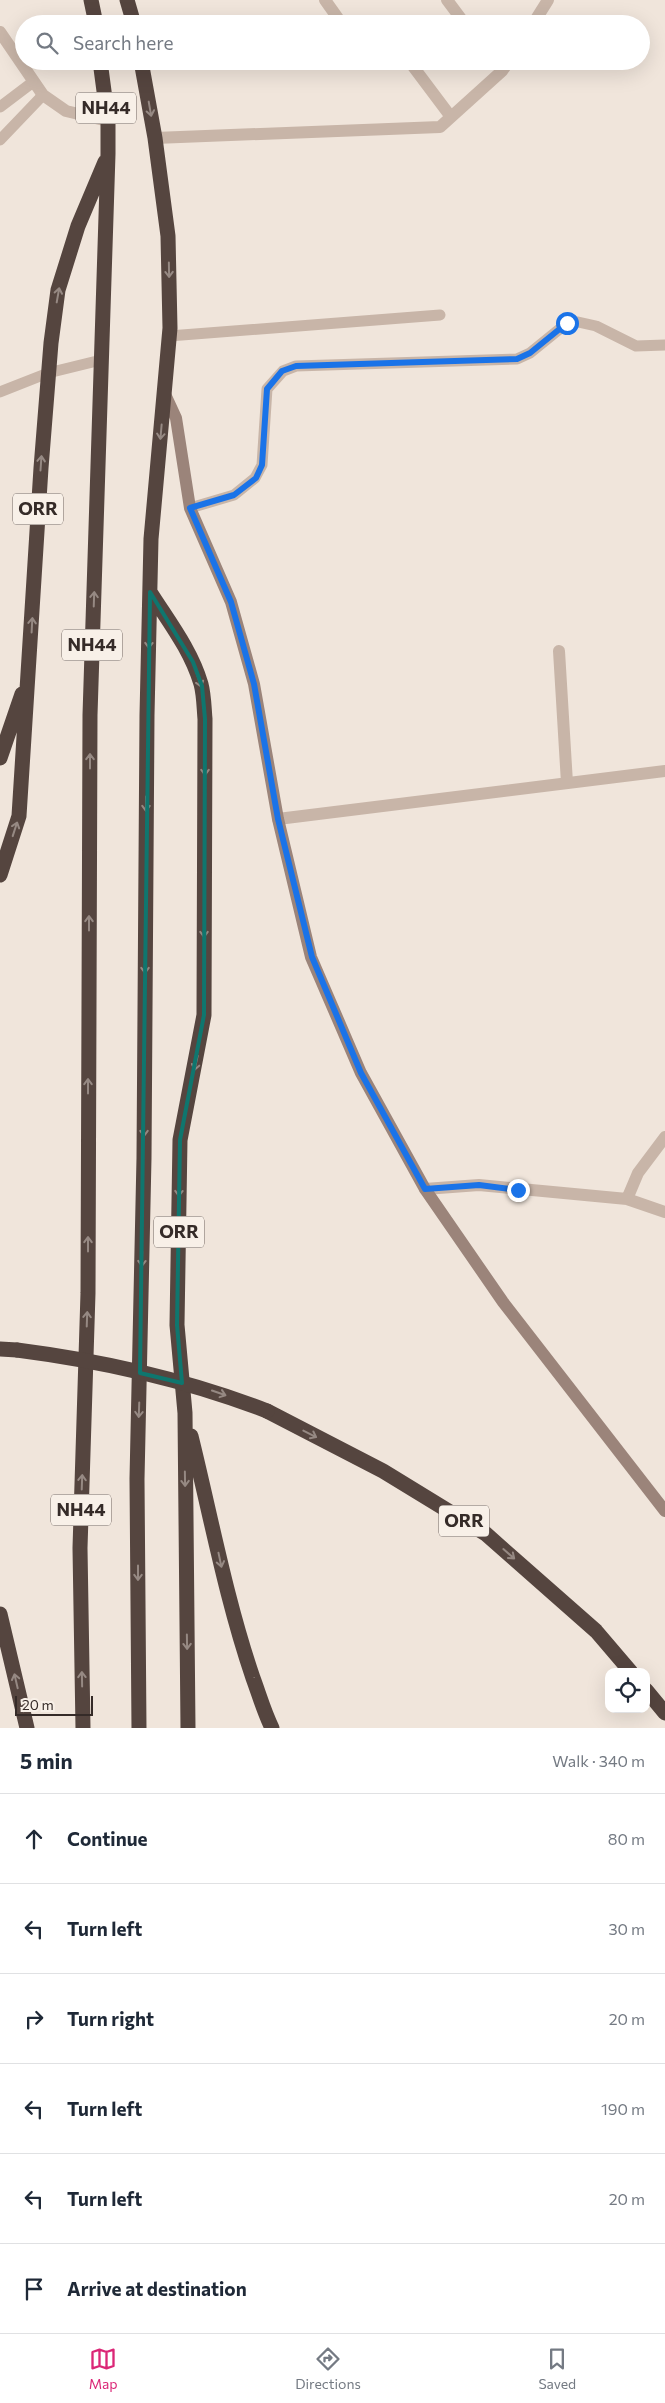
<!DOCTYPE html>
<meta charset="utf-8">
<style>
:root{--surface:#fff;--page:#f6f6f7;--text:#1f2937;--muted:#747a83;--line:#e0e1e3;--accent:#db2777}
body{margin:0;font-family:Commissioner,sans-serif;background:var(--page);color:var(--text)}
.controls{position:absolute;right:15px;bottom:15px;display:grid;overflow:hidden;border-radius:10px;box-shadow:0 5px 20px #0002}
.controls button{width:45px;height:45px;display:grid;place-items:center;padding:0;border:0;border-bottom:1px solid var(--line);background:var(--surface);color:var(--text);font:25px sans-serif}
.scale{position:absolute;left:15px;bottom:12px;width:78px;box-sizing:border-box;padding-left:5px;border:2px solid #352b28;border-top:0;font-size:14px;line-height:18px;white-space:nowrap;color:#352b28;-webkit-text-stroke:4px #f8f0e8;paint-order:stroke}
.stop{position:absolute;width:15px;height:15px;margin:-11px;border:4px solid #1a73e8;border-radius:50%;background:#fff}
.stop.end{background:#1a73e8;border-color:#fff;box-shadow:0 1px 5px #0008}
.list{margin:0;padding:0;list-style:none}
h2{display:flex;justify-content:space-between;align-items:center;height:65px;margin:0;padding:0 20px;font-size:21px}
h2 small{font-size:16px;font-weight:400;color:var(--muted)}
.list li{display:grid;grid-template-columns:32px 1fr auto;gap:15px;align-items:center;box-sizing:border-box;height:90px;padding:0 20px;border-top:1px solid var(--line)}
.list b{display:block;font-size:19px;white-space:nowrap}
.list em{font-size:16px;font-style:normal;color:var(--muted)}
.icon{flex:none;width:28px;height:28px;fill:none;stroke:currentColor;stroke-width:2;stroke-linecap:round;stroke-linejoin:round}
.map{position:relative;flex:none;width:665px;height:1728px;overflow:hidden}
.search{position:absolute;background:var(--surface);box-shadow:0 5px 20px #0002;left:15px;right:15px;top:15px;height:55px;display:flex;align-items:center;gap:12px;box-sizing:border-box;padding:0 18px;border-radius:28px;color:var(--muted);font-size:19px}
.sheet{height:605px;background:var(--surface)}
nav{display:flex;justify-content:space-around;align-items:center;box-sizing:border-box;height:70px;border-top:1px solid var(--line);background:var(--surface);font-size:14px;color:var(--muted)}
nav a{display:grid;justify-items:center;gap:2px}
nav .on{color:var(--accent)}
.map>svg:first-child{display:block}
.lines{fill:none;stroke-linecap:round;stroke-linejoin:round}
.lane{stroke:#c8b5a8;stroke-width:11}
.street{stroke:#c8b5a8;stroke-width:12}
.secondary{stroke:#9b847a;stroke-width:12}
.highway{stroke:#55453f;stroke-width:15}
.highway-bridge{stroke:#55453f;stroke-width:15}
.oneway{stroke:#968983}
.route{stroke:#1a73e8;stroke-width:6}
.marked{fill:none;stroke:#0f766e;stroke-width:4;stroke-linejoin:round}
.labels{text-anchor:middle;stroke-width:5;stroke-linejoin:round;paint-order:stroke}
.shield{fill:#f8f0e8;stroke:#706662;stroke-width:1}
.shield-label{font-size:18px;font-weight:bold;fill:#352b28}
</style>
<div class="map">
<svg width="665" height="1728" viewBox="0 0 665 1728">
<rect width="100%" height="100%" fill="#f0e5db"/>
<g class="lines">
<!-- lane -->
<path class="lane" d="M 0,107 L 33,82
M 0,140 L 43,95
M 169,336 L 440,315
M 0,392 L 48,373 L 101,360
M 190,508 L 234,495 L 255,478 L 262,465 L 267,389 L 283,371 L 296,366 L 517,359 L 530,353 L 567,323 L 578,322 L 596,326 L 636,346 L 665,345"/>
<!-- street -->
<path class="street" d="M 325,0 L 342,24
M 447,0 L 465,24
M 533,24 L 548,0
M 0,32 L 43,95 L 66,111 L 108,121
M 409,61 L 451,117
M 155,138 L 440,127 L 502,71 L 509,61
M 559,651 L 567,783
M 278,819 L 665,771
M 425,1189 L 479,1185 L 627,1199 L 665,1212
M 627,1199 L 638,1173 L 665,1137"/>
<!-- secondary -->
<path class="secondary" d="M 164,392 L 176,418 L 190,508 L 231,602 L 254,684 L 278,819 L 311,957 L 361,1073 L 425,1189 L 503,1302 L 665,1511"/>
<!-- highway -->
<path class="highway" d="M 91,0 L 96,24
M 127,0 L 134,24
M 150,592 C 169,622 191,650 201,684 C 204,695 204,708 205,719 L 204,1015 L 180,1140 L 177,1325 L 185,1413 L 188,1728
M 0,758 L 22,694
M 0,875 L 19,816 L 41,468 L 51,343 L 58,290 L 78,226 L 105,162
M 0,1349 L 17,1350
M 267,1411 L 383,1471 L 486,1534 L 596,1631 L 631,1672
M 191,1436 C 211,1517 226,1599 253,1678 C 259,1694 264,1712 272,1728
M 0,1614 L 27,1728
M 646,1690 L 665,1713
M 83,1728 L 80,1548 L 88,1293 L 90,715 L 108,154 L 108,121 L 100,61
M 139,1728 L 137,1479 L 144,1158 L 147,715 L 151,539 L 170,328 L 168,236 L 155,138 L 141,61"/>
<!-- highway-bridge -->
<path class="highway-bridge" d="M 17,1350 C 103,1361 187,1380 267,1411"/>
</g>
<!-- one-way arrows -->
<defs><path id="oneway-shaft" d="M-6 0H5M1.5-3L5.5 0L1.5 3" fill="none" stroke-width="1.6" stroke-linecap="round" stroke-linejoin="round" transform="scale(1.25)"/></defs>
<g class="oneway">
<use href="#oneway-shaft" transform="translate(150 109) rotate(80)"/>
<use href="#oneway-shaft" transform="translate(169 270) rotate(89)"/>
<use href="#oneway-shaft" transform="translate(58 295) rotate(-80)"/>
<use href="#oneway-shaft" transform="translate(161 432) rotate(95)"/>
<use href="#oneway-shaft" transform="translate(41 463) rotate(-86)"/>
<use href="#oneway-shaft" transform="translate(94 599) rotate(-88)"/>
<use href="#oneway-shaft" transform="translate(32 625) rotate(-87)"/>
<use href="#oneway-shaft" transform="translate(149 641) rotate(91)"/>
<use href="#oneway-shaft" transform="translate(199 680) rotate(72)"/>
<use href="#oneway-shaft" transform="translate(90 761) rotate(-90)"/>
<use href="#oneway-shaft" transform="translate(205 768) rotate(90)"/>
<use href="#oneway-shaft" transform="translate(146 804) rotate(90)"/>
<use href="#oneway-shaft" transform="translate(15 829) rotate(-72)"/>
<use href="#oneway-shaft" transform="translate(89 923) rotate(-90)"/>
<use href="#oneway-shaft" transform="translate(204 930) rotate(90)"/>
<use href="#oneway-shaft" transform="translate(145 966) rotate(90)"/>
<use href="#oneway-shaft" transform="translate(196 1063) rotate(103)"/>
<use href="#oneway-shaft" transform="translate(88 1086) rotate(-90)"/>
<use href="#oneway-shaft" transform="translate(144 1129) rotate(90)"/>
<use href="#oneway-shaft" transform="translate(179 1189) rotate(91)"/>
<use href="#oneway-shaft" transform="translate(88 1244) rotate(-90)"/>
<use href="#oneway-shaft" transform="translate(142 1259) rotate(91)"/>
<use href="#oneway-shaft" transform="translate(87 1319) rotate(-88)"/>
<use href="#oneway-shaft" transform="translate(219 1393) rotate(19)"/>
<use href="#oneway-shaft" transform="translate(139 1410) rotate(92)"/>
<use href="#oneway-shaft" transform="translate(310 1434) rotate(27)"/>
<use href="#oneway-shaft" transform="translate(185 1479) rotate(89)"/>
<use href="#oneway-shaft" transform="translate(82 1482) rotate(-88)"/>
<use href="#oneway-shaft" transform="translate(509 1554) rotate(41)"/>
<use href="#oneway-shaft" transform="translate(220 1560) rotate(78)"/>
<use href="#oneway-shaft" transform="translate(138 1573) rotate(90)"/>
<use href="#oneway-shaft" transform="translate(187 1642) rotate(89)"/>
<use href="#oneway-shaft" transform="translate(82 1679) rotate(-91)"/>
<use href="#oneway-shaft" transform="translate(16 1681) rotate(-103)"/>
</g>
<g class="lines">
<!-- route -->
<path class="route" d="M 518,1190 L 479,1185 L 425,1189 L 361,1073 L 312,957 L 278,819 L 254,684 L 231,602 L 190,508 L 234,495 L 256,478 L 262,465 L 267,389 L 282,371 L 296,366 L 517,359 L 530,353 L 567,323"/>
</g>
<!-- marked area -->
<path class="marked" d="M 150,592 L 193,662 L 202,686 L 205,719 L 204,1015 L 180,1140 L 177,1325 L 182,1383 L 140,1373 Z"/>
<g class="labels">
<!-- shield labels -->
<g class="shield">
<rect x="76" y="92.5" width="60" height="31" rx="4"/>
<rect x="13" y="493.5" width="50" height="31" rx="4"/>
<rect x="62" y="629.5" width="60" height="31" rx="4"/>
<rect x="154" y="1216.5" width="50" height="31" rx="4"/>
<rect x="51" y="1494.5" width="60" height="31" rx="4"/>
<rect x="439" y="1505.5" width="50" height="31" rx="4"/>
</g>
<g class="shield-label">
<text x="106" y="114">NH44</text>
<text x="38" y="515">ORR</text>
<text x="92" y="651">NH44</text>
<text x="179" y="1238">ORR</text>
<text x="81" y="1516">NH44</text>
<text x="464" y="1527">ORR</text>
</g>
</g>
</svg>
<div class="controls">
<button><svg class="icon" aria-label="locate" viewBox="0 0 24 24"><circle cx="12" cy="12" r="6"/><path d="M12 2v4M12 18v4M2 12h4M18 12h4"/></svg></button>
</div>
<div class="scale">20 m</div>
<div class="stop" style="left:567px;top:323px"></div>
<div class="stop end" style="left:518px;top:1190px"></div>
<div class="search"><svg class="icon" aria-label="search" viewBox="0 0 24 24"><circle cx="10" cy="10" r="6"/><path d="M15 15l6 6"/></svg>Search here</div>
</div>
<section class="sheet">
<h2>5 min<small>Walk · 340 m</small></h2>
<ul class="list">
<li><svg class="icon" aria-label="ahead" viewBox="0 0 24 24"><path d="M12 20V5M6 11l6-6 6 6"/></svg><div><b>Continue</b></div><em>80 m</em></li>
<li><svg class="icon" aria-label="left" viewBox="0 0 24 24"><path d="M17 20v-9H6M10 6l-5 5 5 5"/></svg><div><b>Turn left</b></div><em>30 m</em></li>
<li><svg class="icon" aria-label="right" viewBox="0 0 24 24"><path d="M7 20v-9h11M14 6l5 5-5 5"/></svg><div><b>Turn right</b></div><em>20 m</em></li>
<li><svg class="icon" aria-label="left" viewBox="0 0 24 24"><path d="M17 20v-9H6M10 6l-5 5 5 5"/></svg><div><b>Turn left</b></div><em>190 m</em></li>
<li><svg class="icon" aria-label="left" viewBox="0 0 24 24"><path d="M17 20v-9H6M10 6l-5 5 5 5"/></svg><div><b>Turn left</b></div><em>20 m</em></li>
<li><svg class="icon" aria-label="arrive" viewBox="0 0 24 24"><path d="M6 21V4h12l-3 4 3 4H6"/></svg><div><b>Arrive at destination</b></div></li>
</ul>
</section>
<nav>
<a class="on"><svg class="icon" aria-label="map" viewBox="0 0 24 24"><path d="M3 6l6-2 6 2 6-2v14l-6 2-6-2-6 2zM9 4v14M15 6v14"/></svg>Map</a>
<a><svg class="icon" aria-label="directions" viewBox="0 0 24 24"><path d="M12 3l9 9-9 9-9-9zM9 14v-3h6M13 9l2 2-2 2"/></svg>Directions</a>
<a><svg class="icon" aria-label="saved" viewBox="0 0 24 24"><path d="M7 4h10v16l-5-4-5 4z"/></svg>Saved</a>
</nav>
